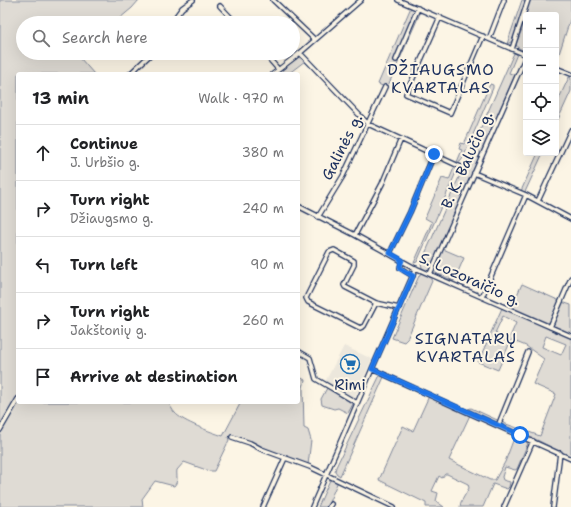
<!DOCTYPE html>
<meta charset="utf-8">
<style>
:root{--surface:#fff;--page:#f6f6f6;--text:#202124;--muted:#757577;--line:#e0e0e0}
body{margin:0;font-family:"Shantell Sans",sans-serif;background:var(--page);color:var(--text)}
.controls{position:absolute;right:12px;top:12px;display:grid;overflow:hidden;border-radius:4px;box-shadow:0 4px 16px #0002}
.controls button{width:36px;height:36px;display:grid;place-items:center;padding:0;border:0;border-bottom:1px solid var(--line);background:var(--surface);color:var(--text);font:20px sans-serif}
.stop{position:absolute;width:12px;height:12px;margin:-9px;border:3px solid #1a73e8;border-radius:50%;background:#fff}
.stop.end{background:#1a73e8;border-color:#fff;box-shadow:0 1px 4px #0008}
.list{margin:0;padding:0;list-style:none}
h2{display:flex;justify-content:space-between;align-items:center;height:52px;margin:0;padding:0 16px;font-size:17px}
h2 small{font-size:13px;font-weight:400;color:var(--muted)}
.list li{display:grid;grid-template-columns:26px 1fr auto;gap:12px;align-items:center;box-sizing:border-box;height:56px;padding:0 16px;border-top:1px solid var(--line)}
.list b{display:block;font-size:15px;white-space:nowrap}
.list p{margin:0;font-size:13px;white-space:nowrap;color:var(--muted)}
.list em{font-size:13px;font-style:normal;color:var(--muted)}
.icon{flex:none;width:22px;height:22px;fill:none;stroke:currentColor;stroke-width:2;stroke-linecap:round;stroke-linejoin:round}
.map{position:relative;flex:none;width:571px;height:507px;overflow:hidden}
.search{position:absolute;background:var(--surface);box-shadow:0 4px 16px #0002;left:16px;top:16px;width:284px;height:44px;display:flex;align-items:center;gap:10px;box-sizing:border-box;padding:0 14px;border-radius:22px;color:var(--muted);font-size:15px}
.panel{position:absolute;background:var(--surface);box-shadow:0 4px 16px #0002;left:16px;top:72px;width:284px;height:332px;border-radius:4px}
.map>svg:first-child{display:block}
.built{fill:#ece7dc}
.green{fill:#dfdbd4;stroke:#7d8599;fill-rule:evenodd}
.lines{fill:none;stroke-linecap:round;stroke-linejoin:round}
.minor-casing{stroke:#1b2f5e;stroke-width:6}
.minor{stroke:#fcf5e5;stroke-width:3.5}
.route{stroke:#1a73e8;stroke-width:5}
.labels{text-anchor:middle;stroke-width:4;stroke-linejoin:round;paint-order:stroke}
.street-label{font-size:15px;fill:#1b2f5e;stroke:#fcf5e5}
.poi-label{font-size:15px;fill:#1b2f5e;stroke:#fcf5e5}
.neighbourhood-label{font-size:16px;letter-spacing:1px;fill:#1b2f5e;stroke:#fcf5e5}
</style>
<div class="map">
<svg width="571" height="507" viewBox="0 0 571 507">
<rect width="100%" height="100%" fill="#fcf5e5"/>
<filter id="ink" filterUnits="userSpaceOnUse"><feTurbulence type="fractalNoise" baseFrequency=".025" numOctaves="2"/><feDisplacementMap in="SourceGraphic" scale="8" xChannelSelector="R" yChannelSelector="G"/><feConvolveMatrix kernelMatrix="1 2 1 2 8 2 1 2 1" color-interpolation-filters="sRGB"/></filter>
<g filter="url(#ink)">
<!-- built -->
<path class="built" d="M 344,346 L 372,359 L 354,399 L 325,382 Z"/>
<!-- green -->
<path class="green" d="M 0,0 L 139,0 L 132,8 L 114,23 L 23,23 L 23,53 L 86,53 L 81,59 L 94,74 L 18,74 L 18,396 L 0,427 Z
M 522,0 L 526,0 L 513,41 L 507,44 Z
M 529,0 L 571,0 L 571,17 L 556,63 L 556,15 L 526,15 L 526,52 L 517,47 L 516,44 L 522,29 L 522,23 Z
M 411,7 L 421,11 L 387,88 L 378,84 Z
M 514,53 L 517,54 L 509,73 L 515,75 L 431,267 L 428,271 L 422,268 L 421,263 Z
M 299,57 L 305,61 L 288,74 L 276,74 Z
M 569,77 L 571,78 L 571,91 L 556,124 L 556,105 Z
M 490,84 L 493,85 L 493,88 L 463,158 L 460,162 L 457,162 L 462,150 L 459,149 L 461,143 L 464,144 Z
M 538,153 L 543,153 L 525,192 L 521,191 Z
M 454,168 L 457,170 L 417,262 L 414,263 L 432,222 L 425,218 L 442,178 L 449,180 Z
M 443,249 L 464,258 L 454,281 L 433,272 Z
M 423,273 L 428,275 L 432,281 L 407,339 L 404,342 L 392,338 L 418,278 L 420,274 Z
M 522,284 L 560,301 L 550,322 L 546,324 L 511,308 Z
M 562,302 L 571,305 L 571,335 L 553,326 Z
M 502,308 L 571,337 L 571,457 L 539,441 L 468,409 L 471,408 L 506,424 L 540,436 L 556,394 L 533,384 L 544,359 L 526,346 L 511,340 L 498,370 L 478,362 ZM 503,316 L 516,323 L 509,339 L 495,333 ZM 546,336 L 566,344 L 561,355 L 542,347 Z
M 380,375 L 382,375 L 384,377 L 340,476 L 337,474 L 335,471 L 336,467 Z
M 298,376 L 305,380 L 303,388 L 304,428 L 308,430 L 311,440 L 308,465 L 257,445 L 228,437 L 229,440 L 214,471 L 209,471 L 184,462 L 177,470 C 176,475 179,481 174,486 L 155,481 L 142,499 L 143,507 L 0,507 L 0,434 L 19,402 L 168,402 C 170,405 172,410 175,413 C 183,422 211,432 223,436 L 241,402 L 298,402 Z
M 327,388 L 353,404 L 348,413 L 338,408 L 334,409 L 322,405 L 321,399 Z
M 429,396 L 470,415 L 449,460 L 490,480 L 495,480 L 505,462 L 514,438 L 517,437 L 528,443 L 517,469 L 515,470 L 505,467 L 502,477 L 503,480 L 510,482 L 509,487 L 507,489 L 493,484 L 483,507 L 460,507 L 461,502 L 469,488 L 468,484 L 447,474 L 445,474 L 442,478 L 439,476 L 432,491 L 438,493 L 436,501 L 444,507 L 426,507 L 426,503 L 379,480 L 403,426 L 413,431 Z
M 331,479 L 338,481 L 327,507 L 318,507 L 329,482 Z"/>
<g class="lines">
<!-- minor casing -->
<g class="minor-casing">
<path id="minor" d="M 273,0 L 315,40
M 398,0 L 526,55
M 220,6 L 236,23
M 440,17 L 406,94 L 450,113 L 483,36
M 171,23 L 182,8 L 193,0
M 489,39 L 504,0
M 512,49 L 528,0
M 264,53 L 278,69
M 300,53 L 368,124 L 461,167
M 396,60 L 418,8
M 556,68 L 571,74
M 130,74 L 152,53
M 273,74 L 300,53 L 361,0
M 474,173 L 526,195 L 571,219
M 538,201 L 571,130
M 298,206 L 355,235 L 413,267 L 571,336
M 318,217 L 343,176 L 385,87
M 355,235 L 382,184 L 401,139
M 390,253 L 410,212 L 434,154
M 402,261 L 400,268 L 413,276
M 430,274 L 526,56
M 482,297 L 526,195
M 376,303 L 364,326 L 360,328 L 308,302 L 306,298 L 329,252 L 334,250 L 354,261 L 354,265 L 344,285 L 345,287 L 376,303 L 399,308
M 550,327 L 571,278
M 298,351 L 310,358 L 316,379 L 357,403
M 372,369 L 571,459
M 498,426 L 528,352
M 0,430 L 18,399
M 232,437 L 250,443 L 261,449 L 310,467 L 394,507
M 263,507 L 285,458
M 312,507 L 416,268
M 329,507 L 331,504
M 504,507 L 533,441
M 553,507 L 560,453"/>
</g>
<!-- minor -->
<use href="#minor" class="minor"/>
</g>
</g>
<g class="lines" filter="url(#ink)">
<!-- route -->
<path class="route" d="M 434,154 L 410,212 L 390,253 L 402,260 L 400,266 L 401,269 L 413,276 L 372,369 L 520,435"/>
</g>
<!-- icons -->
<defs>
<g id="supermarket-ring" transform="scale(1)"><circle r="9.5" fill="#fcf5e5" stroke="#1f6fb2" stroke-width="1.5"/><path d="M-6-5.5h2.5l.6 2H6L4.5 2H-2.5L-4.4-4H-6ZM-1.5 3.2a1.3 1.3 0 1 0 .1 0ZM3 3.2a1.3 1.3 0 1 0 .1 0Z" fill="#1f6fb2"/></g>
</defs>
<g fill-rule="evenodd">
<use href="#supermarket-ring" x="350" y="364"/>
</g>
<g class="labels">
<!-- street labels -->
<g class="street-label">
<text transform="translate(342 147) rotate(-63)" y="5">Galinės g.</text>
<text transform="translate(467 160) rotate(-66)" y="5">B. K. Balučio g.</text>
<text transform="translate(470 279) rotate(24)" y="5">S. Lozoraičio g.</text>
</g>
<!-- poi labels -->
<g class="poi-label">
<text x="350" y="390">Rimi</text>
</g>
<!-- neighbourhood labels -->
<g class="neighbourhood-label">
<text x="441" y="75">DŽIAUGSMO<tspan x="441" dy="18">KVARTALAS</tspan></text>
<text x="466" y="344">SIGNATARŲ<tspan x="466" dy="18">KVARTALAS</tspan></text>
</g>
</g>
</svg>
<div class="controls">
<button>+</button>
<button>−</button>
<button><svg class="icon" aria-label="locate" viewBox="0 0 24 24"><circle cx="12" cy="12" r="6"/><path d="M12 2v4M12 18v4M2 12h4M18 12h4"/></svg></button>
<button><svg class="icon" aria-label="layers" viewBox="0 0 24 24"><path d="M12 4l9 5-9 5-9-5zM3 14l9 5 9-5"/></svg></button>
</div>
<div class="stop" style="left:520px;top:435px"></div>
<div class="stop end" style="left:434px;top:154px"></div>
<div class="search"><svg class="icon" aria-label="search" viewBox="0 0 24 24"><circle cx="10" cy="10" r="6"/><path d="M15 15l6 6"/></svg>Search here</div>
<section class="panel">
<h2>13 min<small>Walk · 970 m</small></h2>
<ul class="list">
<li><svg class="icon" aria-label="ahead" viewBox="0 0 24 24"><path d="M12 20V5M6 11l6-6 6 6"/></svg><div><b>Continue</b><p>J. Urbšio g.</p></div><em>380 m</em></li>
<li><svg class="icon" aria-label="right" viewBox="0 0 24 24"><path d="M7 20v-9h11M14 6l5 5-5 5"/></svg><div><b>Turn right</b><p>Džiaugsmo g.</p></div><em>240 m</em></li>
<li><svg class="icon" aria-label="left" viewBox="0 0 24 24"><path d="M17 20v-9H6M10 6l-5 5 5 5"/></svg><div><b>Turn left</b></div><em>90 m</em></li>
<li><svg class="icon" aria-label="right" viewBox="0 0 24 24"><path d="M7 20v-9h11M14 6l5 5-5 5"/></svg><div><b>Turn right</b><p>Jakštonių g.</p></div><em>260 m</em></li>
<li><svg class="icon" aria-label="arrive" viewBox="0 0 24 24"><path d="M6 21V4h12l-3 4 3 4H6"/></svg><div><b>Arrive at destination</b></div></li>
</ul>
</section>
</div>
